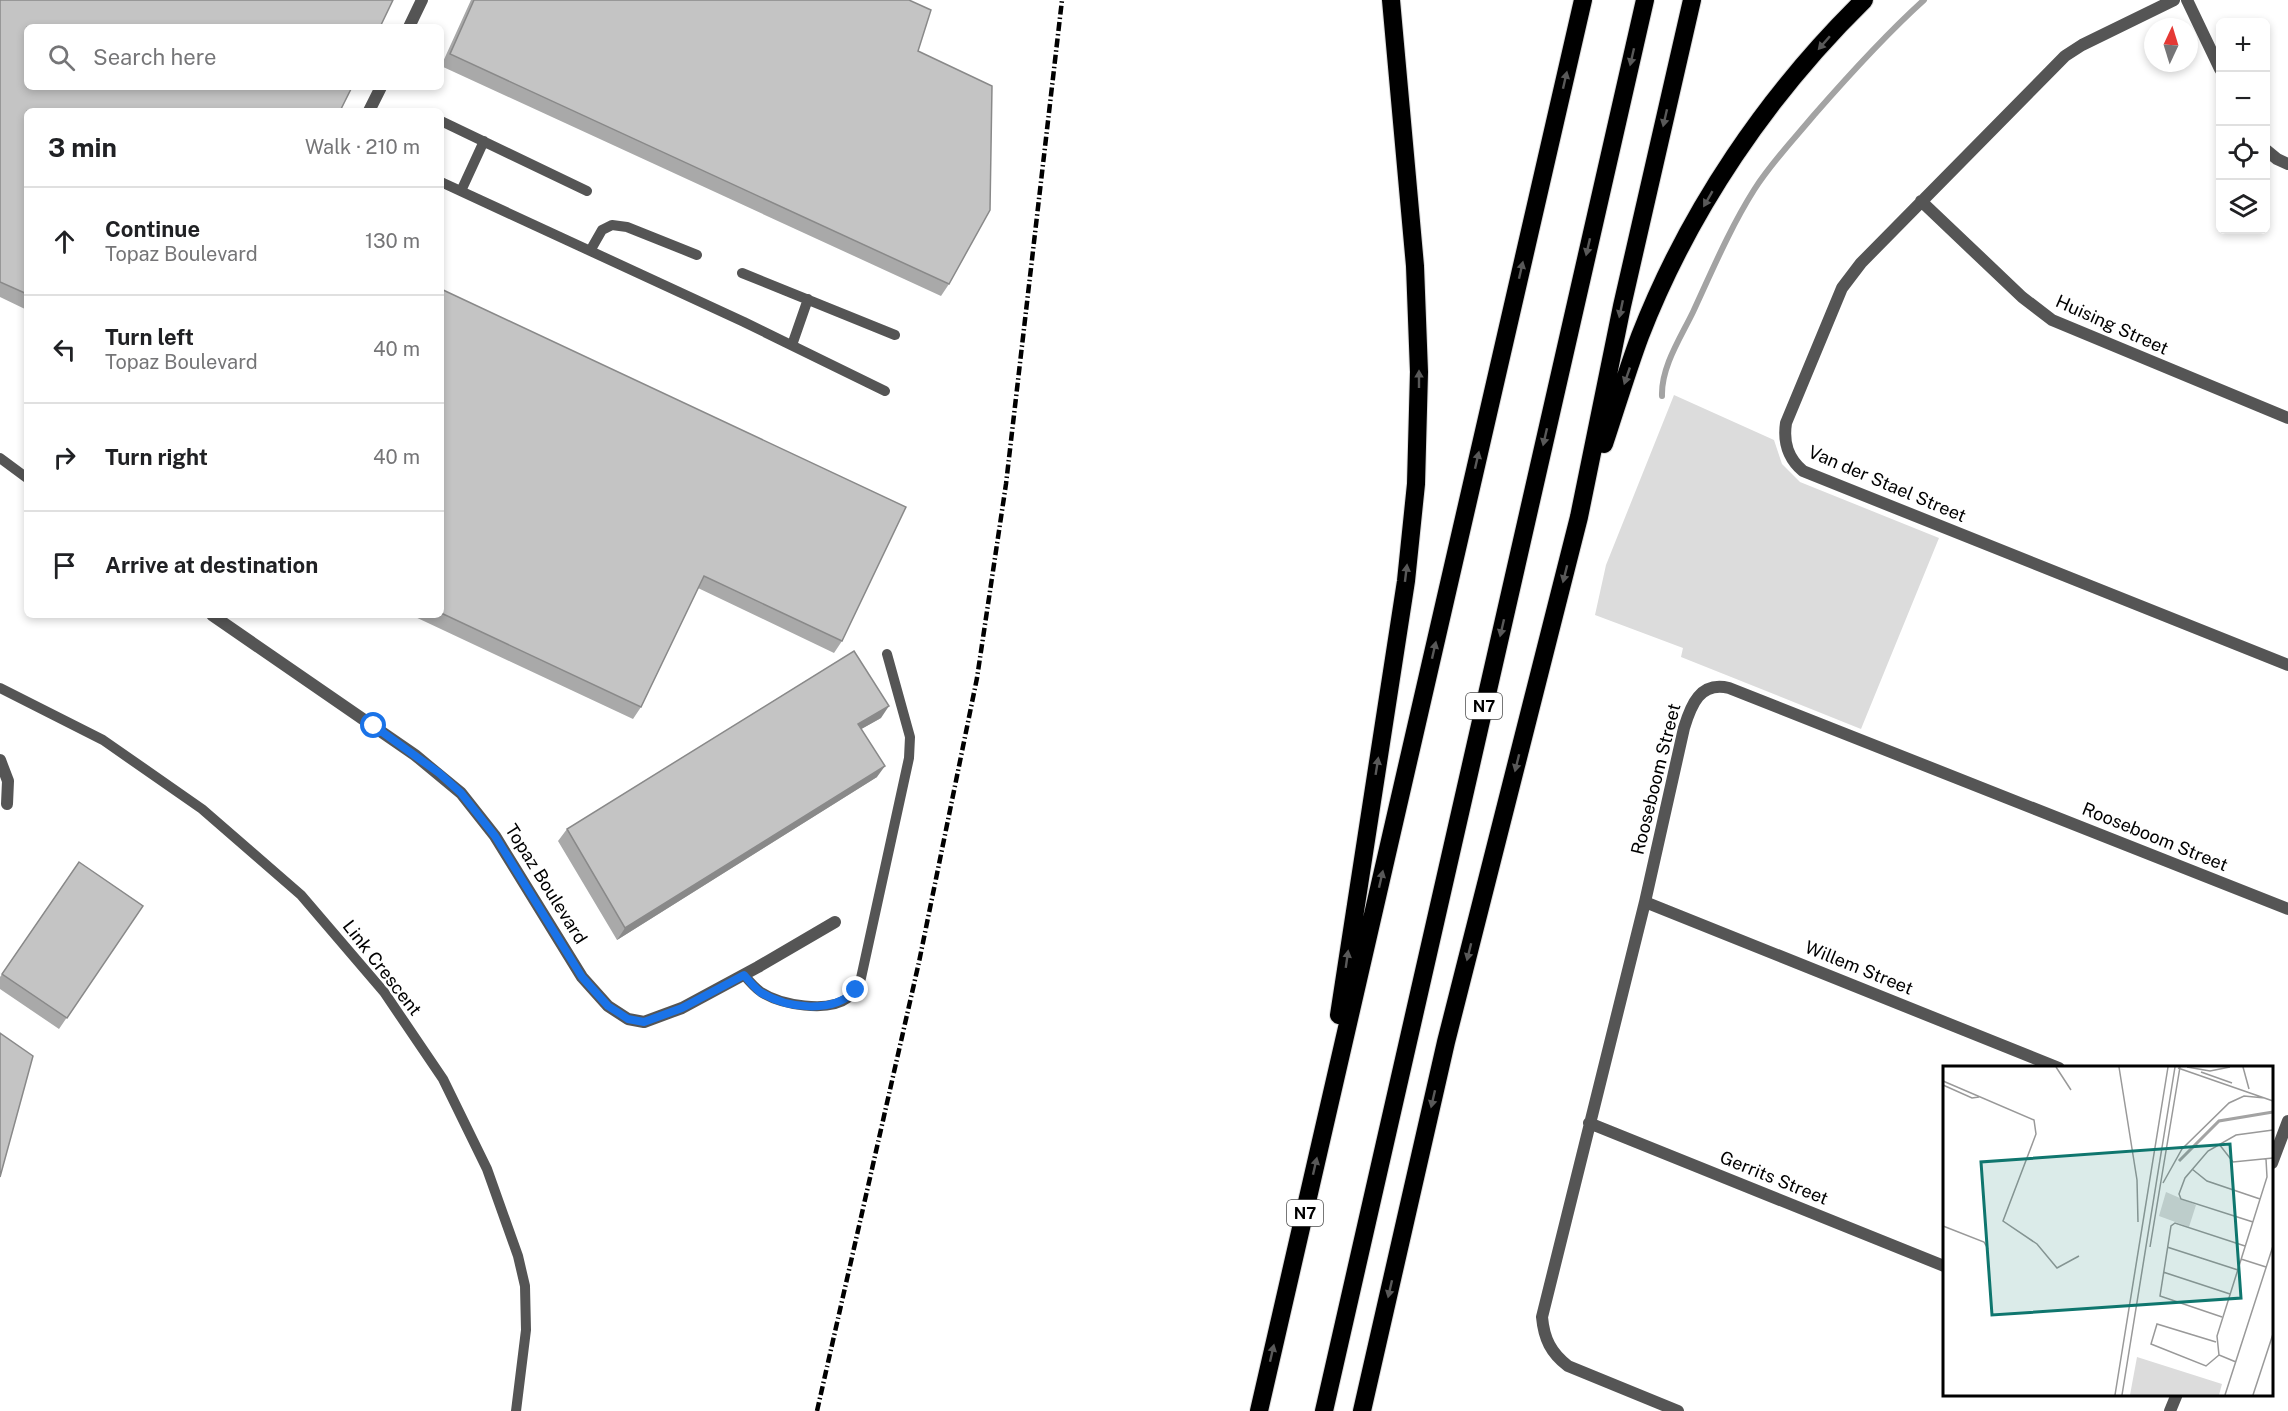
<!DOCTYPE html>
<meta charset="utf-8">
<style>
:root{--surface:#fff;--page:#f2f2f2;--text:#202124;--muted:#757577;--line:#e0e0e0}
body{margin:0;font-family:"Public Sans",sans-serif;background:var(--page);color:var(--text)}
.controls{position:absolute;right:18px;top:18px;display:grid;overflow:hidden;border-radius:9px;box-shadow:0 3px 9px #0003}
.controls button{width:54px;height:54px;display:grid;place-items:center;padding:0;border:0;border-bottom:2px solid var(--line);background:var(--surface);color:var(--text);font:30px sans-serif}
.compass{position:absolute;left:2144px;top:18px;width:54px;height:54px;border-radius:50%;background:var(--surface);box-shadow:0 3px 9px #0003;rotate:4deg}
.stop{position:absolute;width:18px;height:18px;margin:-14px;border:4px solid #1a73e8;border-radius:50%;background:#fff}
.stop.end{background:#1a73e8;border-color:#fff;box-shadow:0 2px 6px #0008}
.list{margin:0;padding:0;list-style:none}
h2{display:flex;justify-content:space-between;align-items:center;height:78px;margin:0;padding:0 24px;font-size:26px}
h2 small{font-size:20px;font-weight:400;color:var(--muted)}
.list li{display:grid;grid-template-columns:39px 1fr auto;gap:18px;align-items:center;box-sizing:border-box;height:108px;padding:0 24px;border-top:2px solid var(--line)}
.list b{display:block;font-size:22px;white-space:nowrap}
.list p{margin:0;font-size:20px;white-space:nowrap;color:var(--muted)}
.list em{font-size:20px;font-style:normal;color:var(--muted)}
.icon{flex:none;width:33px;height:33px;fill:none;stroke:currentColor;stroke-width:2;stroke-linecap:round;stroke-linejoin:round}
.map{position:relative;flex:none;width:2288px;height:1411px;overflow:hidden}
.search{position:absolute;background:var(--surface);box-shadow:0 3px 9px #0003;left:24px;top:24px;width:420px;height:66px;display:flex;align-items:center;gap:15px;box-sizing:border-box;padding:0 21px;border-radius:9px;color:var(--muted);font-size:22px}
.panel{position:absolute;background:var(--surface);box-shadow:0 3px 9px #0003;left:24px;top:108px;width:420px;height:510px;border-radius:9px}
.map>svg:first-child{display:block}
.green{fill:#dcdcdc}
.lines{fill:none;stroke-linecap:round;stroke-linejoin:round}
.stream{stroke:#a3a3a3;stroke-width:6}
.highway-casing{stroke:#dbdbdb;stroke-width:20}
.lane{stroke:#555;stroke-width:10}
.street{stroke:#555;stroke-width:12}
.highway{stroke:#000;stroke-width:18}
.rail{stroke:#000;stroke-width:4.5;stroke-dasharray:9 3 1.5 3;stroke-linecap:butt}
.wall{fill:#a9a9a9}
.shaded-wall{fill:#898989}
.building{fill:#c4c4c4;stroke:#898989;stroke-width:1.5}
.oneway{fill:#595959}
.route{stroke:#1a73e8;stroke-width:8}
.labels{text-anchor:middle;stroke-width:5;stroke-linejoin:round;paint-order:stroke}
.shield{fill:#fff;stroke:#4c4c4c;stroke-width:1.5}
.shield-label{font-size:16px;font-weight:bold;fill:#000}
.street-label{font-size:18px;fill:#000;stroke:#fff}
.inset-river{fill:none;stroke:#a3a3a3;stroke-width:3}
.inset-road{fill:none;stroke:#999;stroke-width:1.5}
.view{fill:#0f766e;fill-opacity:0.15;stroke:#0f766e;stroke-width:3}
.inset-edge{fill:none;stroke:#000;stroke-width:3}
</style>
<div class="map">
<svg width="2288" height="1411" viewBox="0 0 2288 1411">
<rect width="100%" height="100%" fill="#fff"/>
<!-- green -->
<path class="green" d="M 1674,395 L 1774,440 L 1782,464 L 1800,482 L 1939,538 L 1861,729 L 1681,657 L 1683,648 L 1595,615 L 1606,565 Z"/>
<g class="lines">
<!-- stream -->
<path class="stream" d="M 1662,396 C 1661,367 1681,337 1693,312 C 1712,271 1730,228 1754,190 C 1771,163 1794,139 1814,115 C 1849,75 1884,36 1924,0"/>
<!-- highway casing -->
<g class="highway-casing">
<path id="highway" d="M 1604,444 C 1616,408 1627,371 1640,336 C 1689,210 1768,94 1864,0
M 1339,1015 L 1406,581 L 1416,484 L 1419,372 L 1415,266 L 1391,0
M 1259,1411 L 1583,0
M 1324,1411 L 1645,0
M 1362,1411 L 1446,1042 L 1579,517 L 1622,306 L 1692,0"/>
</g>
<!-- lane -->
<path class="lane" d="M 441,121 L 587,191
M 441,182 L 744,322 L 885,391
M 461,191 L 484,141
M 590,251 L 602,230 L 612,225 L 627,227 L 697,255
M 742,273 L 895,335
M 792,345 L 808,299
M 0,458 L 27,478
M 0,688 L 103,740 L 202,809 L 301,895 L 384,992 L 443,1079 L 487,1169 L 518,1256 L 525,1286 L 526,1330 L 516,1411
M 744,975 C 749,981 754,987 761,992 C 781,1005 828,1013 848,998 C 855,993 858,985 861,978 L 909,758 L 910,737 L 887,654"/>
<!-- street -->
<path class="street" d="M 2174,0 L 2082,45 L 2065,56 L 1861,263 L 1842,288 L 1786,423 C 1783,443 1788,458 1803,471 L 2288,665
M 2187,0 L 2220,69
M 409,27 L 422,0
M 369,111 L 381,87
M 2266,150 L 2277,159 L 2288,164
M 1921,201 L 2022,297 L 2052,320 L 2288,418
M 212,615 L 415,755 L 461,793 L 495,836 L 582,977 L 608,1006 L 628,1019 L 644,1022 L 682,1008 L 758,967 L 835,922
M 0,760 L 8,781 L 7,804
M 1645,902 L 2059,1068
M 1589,1123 L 1944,1266
M 2272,1163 L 2288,1121
M 1678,1411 L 1568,1366 C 1551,1353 1544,1339 1542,1317 L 1645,902 L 1684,728 C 1691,705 1700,681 1729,688 L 2288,909
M 2170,1411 L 2177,1394"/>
<!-- highway -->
<use href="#highway" class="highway"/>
<!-- rail -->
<path class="rail" d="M 817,1411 L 919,962 L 977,678 L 1006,484 L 1062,0"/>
</g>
<!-- wall -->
<path class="wall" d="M 0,0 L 27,111 L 27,310 L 0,297 Z
M 471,0 L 909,0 L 918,51 L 949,284 L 941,296 L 441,66 Z
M 441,289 L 842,641 L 834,653 L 698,588 L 641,707 L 633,719 L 411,615 L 441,615 Z
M 881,718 L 861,729 L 877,777 L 617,940 L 558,841 L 567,829 Z
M 79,862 L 143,906 L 59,1029 L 0,989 L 0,977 Z"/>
<!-- shaded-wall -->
<path class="shaded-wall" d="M 889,706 L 881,718 L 849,736 L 858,724 Z
M 885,766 L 877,777 L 617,940 L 625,928 Z"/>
<!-- building -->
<path class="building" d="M 0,0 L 393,0 L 380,27 L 27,27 L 27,87 L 352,87 L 340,111 L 27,111 L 27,294 L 0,282 Z
M 474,0 L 909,0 L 931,10 L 918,51 L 992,86 L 990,210 L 949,284 L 450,54 Z
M 441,289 L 906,507 L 842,641 L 704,576 L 641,707 L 441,613 Z
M 854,651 L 889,706 L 858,724 L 885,766 L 625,928 L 567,829 Z
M 79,862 L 143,906 L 67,1018 L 2,974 Z
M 0,1033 L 33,1056 L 0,1177 Z"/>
<!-- one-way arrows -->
<defs><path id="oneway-solid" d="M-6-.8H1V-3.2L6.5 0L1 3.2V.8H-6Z" transform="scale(1.5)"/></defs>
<g class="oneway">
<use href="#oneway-solid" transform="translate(1824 43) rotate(131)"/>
<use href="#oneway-solid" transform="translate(1632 57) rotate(103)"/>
<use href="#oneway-solid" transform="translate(1565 80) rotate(-77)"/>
<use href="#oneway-solid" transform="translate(1665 118) rotate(103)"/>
<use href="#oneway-solid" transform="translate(1708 199) rotate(120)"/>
<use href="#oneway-solid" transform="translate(1588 247) rotate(103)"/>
<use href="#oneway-solid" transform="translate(1521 270) rotate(-77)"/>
<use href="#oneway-solid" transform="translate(1621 309) rotate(102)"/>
<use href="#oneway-solid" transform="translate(1627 376) rotate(109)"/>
<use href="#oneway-solid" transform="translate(1419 379) rotate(-90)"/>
<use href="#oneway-solid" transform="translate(1545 437) rotate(103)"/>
<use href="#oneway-solid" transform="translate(1477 460) rotate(-77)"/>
<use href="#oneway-solid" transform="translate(1406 573) rotate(-83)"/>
<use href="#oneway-solid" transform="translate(1565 574) rotate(104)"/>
<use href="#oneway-solid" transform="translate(1502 628) rotate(103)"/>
<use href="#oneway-solid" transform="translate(1434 650) rotate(-77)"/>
<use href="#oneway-solid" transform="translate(1517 763) rotate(104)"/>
<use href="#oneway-solid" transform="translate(1377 766) rotate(-81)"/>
<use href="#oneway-solid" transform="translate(1381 879) rotate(-77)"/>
<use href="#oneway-solid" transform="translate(1469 952) rotate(104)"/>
<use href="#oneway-solid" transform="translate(1347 959) rotate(-82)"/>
<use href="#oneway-solid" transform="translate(1433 1099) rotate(103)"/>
<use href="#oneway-solid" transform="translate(1315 1166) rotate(-77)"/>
<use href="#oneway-solid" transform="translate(1390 1289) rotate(103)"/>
<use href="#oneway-solid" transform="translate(1272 1353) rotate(-77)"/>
</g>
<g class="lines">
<!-- route -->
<path class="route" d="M 374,726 L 439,773 L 461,793 L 495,836 L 582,977 L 608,1006 L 619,1013 L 628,1019 L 644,1022 L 682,1008 L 744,975 C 749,981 754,987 760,992 C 787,1009 833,1014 856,990"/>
</g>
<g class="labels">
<!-- shield labels -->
<g class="shield">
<rect x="1466" y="693" width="36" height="26" rx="4.5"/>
<rect x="1287" y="1200" width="36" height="26" rx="4.5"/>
</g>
<g class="shield-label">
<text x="1484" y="712">N7</text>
<text x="1305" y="1219">N7</text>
</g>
<!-- street labels -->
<g class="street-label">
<text transform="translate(2112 325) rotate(24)" y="6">Huising Street</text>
<text transform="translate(1887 484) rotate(23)" y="6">Van der Stael Street</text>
<text transform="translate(1656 779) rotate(-76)" y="6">Rooseboom Street</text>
<text transform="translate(2155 837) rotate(22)" y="6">Rooseboom Street</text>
<text transform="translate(546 884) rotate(58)" y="6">Topaz Boulevard</text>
<text transform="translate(382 968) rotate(52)" y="6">Link Crescent</text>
<text transform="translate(1859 968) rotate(22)" y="6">Willem Street</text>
<text transform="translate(1774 1178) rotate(22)" y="6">Gerrits Street</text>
</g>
</g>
<!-- overview -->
<g transform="translate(1943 1066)">
<rect width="330" height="330" fill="#fff"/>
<path d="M 223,126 L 253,139 L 246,161 L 216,150 ZM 194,291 L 279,318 L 276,329 L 187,329 Z" fill="#dcdcdc"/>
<path class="inset-river" d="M 236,95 L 276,55 L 330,46"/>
<path class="inset-road" d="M 113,1 L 128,24M 176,1 L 194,114 L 195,156M 244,1 L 267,5 L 287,1M 300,1 L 306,23M 235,2 L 330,35M 258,6 L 289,17M 0,15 L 91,54 L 93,68 L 60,155 L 94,178 L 114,202 L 136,190M 0,19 L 29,32 L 36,31M 276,78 L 290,96 L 330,92M 249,103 L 264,115 L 317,133M 220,117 L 239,83 L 286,37 L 301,30 L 322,32M 310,156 L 238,133 L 236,128 L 242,112 L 265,85 L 293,69 L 330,64M 0,160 L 41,176 L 45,183M 207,181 L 237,1M 224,181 L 295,204M 298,193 L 323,201M 220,206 L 287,228M 279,251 L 217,230 L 228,160 L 232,157 L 302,180M 273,276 L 214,258 L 208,278 L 263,300 L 276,289M 293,296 L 276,289 L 274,270 L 324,111 L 323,93M 172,329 L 225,1M 179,329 L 232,1M 282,329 L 330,180M 310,329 L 330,268"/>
<path class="view" d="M 287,78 L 298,232 L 49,249 L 38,96 Z"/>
<rect width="330" height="330" class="inset-edge"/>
</g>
</svg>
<div class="controls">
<button>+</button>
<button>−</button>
<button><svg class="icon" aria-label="locate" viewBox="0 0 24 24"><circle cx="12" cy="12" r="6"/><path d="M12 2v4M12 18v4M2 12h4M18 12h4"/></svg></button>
<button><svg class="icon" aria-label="layers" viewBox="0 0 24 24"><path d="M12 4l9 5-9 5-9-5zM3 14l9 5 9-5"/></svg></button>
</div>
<svg class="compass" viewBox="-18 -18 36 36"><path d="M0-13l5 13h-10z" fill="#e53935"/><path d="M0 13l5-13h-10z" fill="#757577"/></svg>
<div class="stop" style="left:374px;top:726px"></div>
<div class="stop end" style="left:856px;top:990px"></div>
<div class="search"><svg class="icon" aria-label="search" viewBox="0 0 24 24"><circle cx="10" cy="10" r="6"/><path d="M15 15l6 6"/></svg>Search here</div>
<section class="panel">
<h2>3 min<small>Walk · 210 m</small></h2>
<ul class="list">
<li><svg class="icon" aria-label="ahead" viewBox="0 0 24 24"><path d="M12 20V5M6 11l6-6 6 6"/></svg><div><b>Continue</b><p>Topaz Boulevard</p></div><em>130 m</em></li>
<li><svg class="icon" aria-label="left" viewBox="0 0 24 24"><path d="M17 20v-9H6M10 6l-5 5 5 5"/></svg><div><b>Turn left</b><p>Topaz Boulevard</p></div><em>40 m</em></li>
<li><svg class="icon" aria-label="right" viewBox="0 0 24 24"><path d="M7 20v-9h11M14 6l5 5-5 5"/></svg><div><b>Turn right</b></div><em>40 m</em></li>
<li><svg class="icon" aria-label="arrive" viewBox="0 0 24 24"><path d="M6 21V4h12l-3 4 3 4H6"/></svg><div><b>Arrive at destination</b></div></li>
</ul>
</section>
</div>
